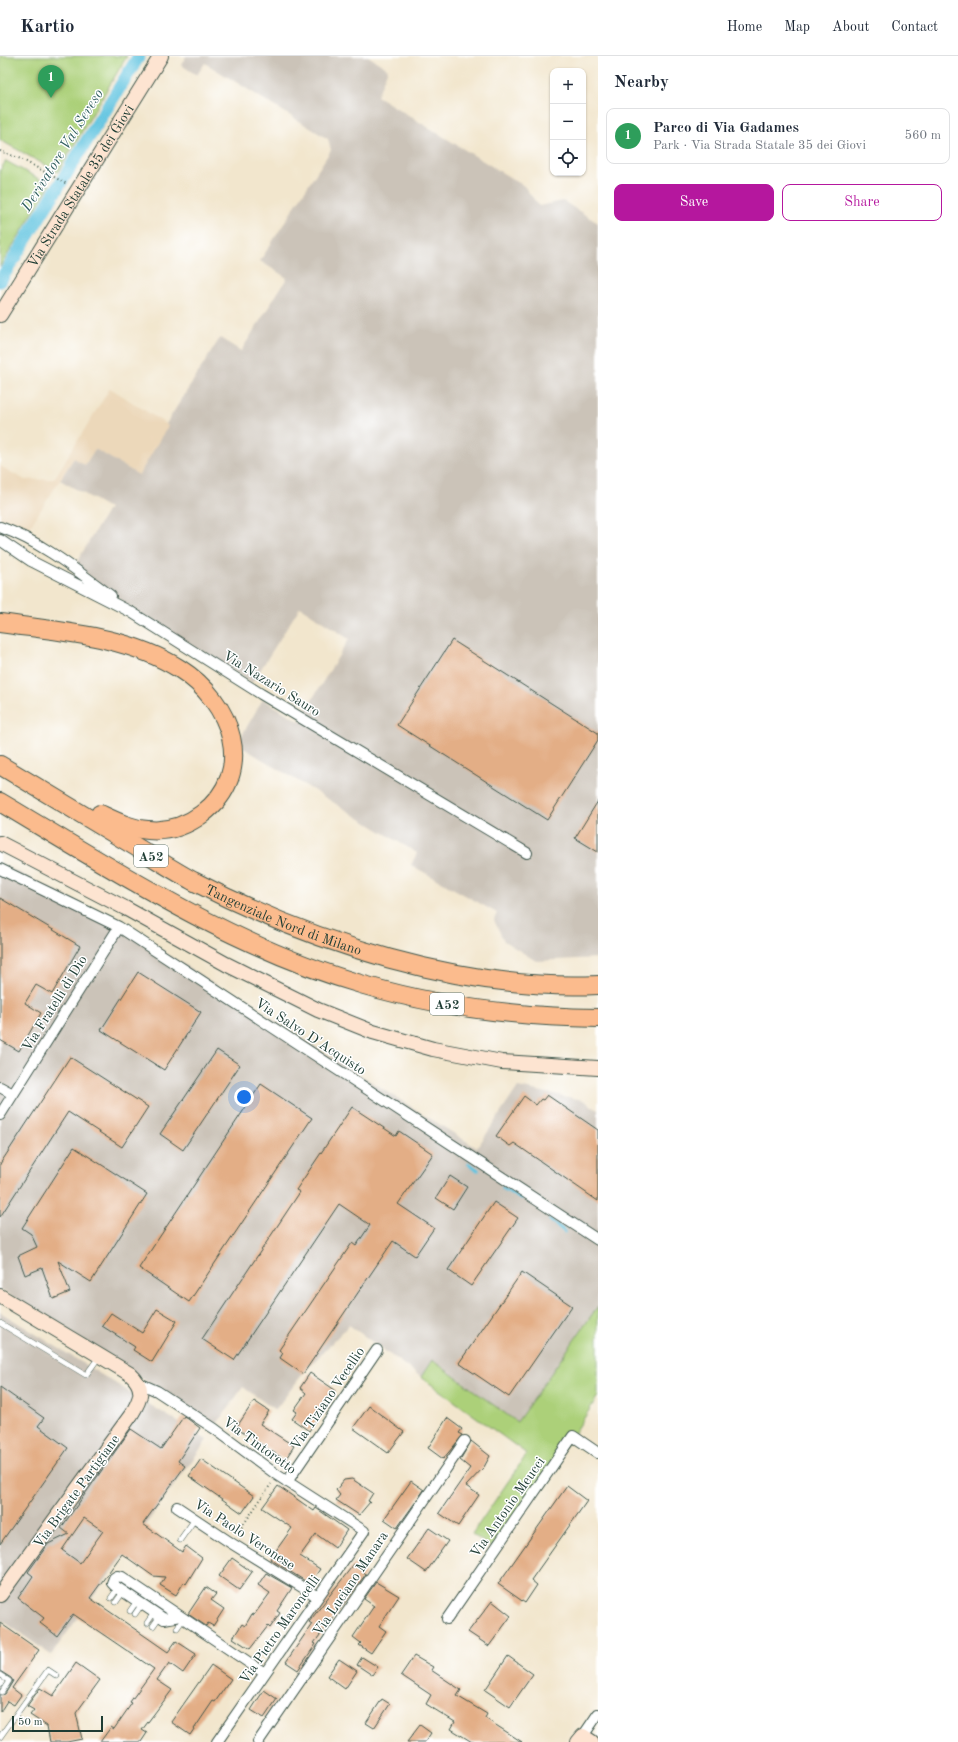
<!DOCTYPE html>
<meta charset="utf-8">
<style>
:root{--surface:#fff;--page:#f6f6f7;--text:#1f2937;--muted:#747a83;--line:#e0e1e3;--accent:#b5179e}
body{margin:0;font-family:"Old Standard TT",serif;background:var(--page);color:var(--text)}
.controls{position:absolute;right:12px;top:12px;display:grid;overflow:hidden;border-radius:8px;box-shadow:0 1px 3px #0004}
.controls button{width:36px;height:36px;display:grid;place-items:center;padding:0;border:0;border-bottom:1px solid var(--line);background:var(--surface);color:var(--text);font:20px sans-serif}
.scale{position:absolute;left:12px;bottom:10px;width:91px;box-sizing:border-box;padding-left:4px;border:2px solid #1f3d34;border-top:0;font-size:11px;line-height:14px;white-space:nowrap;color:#1f3d34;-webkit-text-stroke:3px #fff;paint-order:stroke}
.you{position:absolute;left:244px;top:1041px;width:14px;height:14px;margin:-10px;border:3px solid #fff;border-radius:50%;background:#1a73e8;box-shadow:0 0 0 6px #1a73e833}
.badge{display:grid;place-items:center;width:26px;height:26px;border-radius:50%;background:var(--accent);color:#fff;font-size:13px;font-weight:700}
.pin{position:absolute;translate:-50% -33px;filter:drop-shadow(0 1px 2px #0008)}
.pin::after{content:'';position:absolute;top:21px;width:14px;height:12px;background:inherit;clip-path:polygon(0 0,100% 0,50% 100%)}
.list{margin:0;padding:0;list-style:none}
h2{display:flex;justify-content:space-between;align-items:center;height:52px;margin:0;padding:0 16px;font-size:17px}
h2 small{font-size:13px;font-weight:400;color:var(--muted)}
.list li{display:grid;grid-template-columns:26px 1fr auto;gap:12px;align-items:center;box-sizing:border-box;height:56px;margin:0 8px 8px;padding:0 8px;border:1px solid var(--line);border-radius:8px}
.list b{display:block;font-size:15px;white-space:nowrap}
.list p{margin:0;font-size:13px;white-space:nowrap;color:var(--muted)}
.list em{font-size:13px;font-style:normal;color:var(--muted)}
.actions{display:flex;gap:8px;padding:12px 16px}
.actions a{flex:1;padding:9px 0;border:1px solid var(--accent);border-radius:8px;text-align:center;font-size:14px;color:var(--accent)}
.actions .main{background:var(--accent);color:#fff}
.icon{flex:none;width:22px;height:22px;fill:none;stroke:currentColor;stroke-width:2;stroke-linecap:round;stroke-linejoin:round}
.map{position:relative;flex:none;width:598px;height:1686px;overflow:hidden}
header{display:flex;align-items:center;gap:24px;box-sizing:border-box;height:56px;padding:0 20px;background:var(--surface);border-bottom:1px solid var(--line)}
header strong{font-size:19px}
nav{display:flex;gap:22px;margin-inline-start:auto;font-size:14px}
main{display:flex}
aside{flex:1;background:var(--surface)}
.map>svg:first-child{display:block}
.built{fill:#ecd8ba}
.industrial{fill:#cbc3b8}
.green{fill:#acd079;stroke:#668656}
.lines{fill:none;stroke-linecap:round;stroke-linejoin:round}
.stream{stroke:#62c4e0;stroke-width:3.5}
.canal{stroke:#62c4e0;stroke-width:13}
.building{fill:#e3ae86;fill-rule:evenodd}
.lane-casing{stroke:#3f564b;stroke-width:6}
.street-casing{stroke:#3f564b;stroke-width:12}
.secondary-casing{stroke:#3f564b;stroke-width:16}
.highway-casing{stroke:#3f564b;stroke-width:20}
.path{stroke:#3f564b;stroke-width:2;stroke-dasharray:1 3;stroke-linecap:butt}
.lane{stroke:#fff;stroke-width:5}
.street{stroke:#fff;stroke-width:10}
.secondary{stroke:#fde4d1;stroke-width:14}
.highway{stroke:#fbbb8d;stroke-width:18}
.labels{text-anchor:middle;stroke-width:3;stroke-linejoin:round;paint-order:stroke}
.shield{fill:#fff;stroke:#627771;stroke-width:1}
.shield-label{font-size:13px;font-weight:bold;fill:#1f3d34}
.street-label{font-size:14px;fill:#1f3d34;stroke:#fff}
.water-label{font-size:15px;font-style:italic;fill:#305f5f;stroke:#fff}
</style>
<header>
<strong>Kartio</strong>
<nav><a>Home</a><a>Map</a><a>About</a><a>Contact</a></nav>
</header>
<main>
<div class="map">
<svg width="598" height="1686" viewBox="0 0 598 1686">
<rect width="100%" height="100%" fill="#fff"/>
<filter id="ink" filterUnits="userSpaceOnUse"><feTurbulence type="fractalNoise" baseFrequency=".025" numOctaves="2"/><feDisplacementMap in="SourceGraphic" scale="8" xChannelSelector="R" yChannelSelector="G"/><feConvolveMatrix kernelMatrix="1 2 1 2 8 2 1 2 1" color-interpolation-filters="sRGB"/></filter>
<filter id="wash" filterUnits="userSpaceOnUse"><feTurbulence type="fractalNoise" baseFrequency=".012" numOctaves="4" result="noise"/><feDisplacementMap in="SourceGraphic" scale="16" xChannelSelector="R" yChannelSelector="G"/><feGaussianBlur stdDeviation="0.9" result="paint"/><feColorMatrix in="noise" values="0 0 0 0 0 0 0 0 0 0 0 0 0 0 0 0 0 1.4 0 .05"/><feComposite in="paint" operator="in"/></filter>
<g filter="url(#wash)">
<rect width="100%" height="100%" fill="#f2e6cd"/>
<!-- built -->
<path class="built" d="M 110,332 L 169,370 L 139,419 L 95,393 L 85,409 L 74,402 L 26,477 L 0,464 L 0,410 L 25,424 L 54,423 Z"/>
<!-- industrial -->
<path class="industrial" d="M 186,0 L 368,0 L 388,13 L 377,40 L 524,130 L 539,150 L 563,145 L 598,167 L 598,902 L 536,905 L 504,885 L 494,864 L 497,857 L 411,809 L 417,797 L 237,688 L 263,643 L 299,665 L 349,583 L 300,551 L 252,627 L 133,553 L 75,509 L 109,452 L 60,424 L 74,402 L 85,409 L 95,393 L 139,419 L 168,370 L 166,368 L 220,282 L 241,295 L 287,222 L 260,205 L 331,94 L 328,83 L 205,7 L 197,19 L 181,9 Z
M 0,807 L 113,864 L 477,1092 L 518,1031 L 583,1044 L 598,1054 L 598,1250 L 517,1366 L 433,1304 L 421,1321 L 349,1269 L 305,1315 L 275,1354 L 243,1331 L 216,1369 L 0,1233 Z
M 0,1256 L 207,1384 L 51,1599 L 0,1563 Z"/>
<!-- green -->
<path class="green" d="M 0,0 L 127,0 L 58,116 L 0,84 Z
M 6,105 L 50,129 L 0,211 L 0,114 Z
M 598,1250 L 598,1340 L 574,1378 L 492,1492 L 472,1478 L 527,1398 L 421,1321 L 432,1304 L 517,1366 Z
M 117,1524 L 165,1555 L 165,1559 L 118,1528 Z"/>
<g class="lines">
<!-- stream -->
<path class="stream" d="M 469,1108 L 478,1114
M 503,1132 L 521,1143
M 550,1164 L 565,1176"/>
<!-- canal -->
<path class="canal" d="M 0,225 L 139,0"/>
</g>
<g id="blocks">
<!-- building -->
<path class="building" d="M 452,584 L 598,677 L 598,684 L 547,764 L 397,669 Z
M 598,745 L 598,796 L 575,782 Z
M 0,842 L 80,890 L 52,938 L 36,929 L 25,947 L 41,957 L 19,995 L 0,984 Z
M 138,916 L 201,956 L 164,1014 L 101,974 Z
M 217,994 L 240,1009 L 183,1094 L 160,1078 Z
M 70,1001 L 148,1051 L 122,1091 L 68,1056 L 0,1161 L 0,1108 Z
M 261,1028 L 312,1062 L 189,1246 L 139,1212 Z
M 547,1039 L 598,1074 L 598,1145 L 514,1087 L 510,1090 L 496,1080 L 524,1040 L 536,1049 L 541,1043 L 543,1044 Z
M 352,1051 L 396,1080 L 399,1075 L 433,1098 L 398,1148 L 434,1172 L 415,1200 L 393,1185 L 303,1318 L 280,1302 L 283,1297 L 279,1294 L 352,1187 L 356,1190 L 370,1169 L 339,1148 L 234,1304 L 202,1283 L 300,1136 L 296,1134 Z
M 74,1091 L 147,1138 L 91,1226 L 58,1205 L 70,1236 L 53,1243 L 42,1212 L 25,1219 L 18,1200 L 37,1191 L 31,1178 L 22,1172 Z
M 450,1120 L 467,1131 L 453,1153 L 436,1142 Z
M 494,1146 L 518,1162 L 471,1230 L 448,1214 Z
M 522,1216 L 572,1250 L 509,1341 L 459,1307 Z
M 157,1253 L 177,1265 L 152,1306 L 133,1294 L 135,1291 L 102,1270 L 111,1257 L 142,1277 Z
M 310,1317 L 335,1334 L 317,1359 L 319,1360 L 309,1375 L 292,1363 L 297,1356 L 294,1354 L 306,1337 L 300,1332 Z
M 0,1331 L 44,1362 L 38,1370 L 68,1392 L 0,1488 Z
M 254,1345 L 269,1355 L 260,1368 L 294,1390 L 285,1404 L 236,1372 Z
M 369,1350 L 404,1376 L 388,1397 L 353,1372 Z
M 184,1360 L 200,1372 L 178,1405 L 185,1410 L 143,1468 L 182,1496 L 186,1490 L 202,1502 L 186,1528 L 184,1526 L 176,1539 L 160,1529 L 165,1521 L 153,1520 L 122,1498 L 90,1542 L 168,1596 L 176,1585 L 196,1598 L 183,1617 L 169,1607 L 157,1624 L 172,1634 L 142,1674 L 147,1677 L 141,1686 L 100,1686 L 111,1671 L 114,1673 L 132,1647 L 130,1646 L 154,1613 L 73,1558 L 57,1580 L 40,1567 L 44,1562 L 18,1542 L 33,1520 L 28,1516 L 48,1488 L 69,1478 L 61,1472 L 131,1373 L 161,1393 ZM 84,1462 L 103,1475 L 80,1507 L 62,1494 Z
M 447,1362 L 462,1373 L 459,1377 L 463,1379 L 443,1403 L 428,1392 Z
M 471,1385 L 490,1400 L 484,1411 L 466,1430 L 479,1439 L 458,1470 L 439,1457 L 470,1412 L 460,1404 Z
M 201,1403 L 254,1440 L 242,1457 L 189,1420 Z
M 352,1423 L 373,1437 L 368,1445 L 370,1446 L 359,1459 L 336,1444 L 340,1439 L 336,1434 L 344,1424 Z
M 411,1425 L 424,1434 L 397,1472 L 384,1463 Z
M 278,1430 L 314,1455 L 316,1452 L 347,1474 L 335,1492 L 316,1478 L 300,1500 L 320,1513 L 310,1528 L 270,1503 L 292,1472 L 262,1452 Z
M 567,1430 L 587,1445 L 531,1524 L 537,1529 L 525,1547 L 498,1528 Z
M 429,1472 L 448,1485 L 426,1516 L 407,1503 Z
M 232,1502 L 252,1516 L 239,1534 L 219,1520 Z
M 354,1508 L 366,1518 L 314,1587 L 316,1588 L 298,1614 L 286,1606 L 312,1568 L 309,1566 Z
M 266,1517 L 292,1532 L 277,1555 L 280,1557 L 270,1572 L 268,1570 L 250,1593 L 233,1582 L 242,1568 L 245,1570 L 252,1558 L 254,1559 L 270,1537 L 258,1529 Z
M 376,1526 L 399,1540 L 379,1570 L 386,1575 L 371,1597 L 359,1589 L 361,1587 L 353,1581 L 374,1550 L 364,1543 Z
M 206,1531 L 216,1538 L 211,1544 L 224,1553 L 213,1570 L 208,1567 L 206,1570 L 188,1558 Z
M 492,1545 L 511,1560 L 489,1590 L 468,1576 Z
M 0,1567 L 39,1594 L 12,1632 L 21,1639 L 14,1649 L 7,1645 L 0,1656 L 0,1639 L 5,1638 L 13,1625 L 11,1622 L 0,1615 Z
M 414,1600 L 433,1611 L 431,1614 L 461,1634 L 457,1640 L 487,1658 L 485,1662 L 522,1686 L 472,1686 L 451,1673 L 455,1666 L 426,1648 L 431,1639 L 401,1619 Z
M 508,1600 L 533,1618 L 510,1651 L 485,1634 Z
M 362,1601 L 378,1611 L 372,1619 L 357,1609 Z
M 339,1603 L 357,1615 L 345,1633 L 327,1620 Z
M 76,1607 L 100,1624 L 76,1657 L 82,1683 L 67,1686 L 50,1686 L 47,1670 L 30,1659 L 34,1654 L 27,1650 L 40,1632 L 53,1640 Z
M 211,1609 L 231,1623 L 215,1646 L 213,1645 L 190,1679 L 171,1666 Z
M 264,1634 L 277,1643 L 264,1662 L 251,1654 Z
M 382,1643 L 390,1648 L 374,1672 L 366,1667 Z
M 420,1669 L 431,1677 L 425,1686 L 407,1686 Z"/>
</g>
</g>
<g filter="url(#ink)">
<use href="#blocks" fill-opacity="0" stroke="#3f564b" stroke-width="1"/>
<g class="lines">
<!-- lane casing -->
<g class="lane-casing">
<path id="lane" d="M 0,1267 L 86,1319 L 99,1301
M 180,1484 L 195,1463
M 111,1542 L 118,1532
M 116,1546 L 123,1536
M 130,1555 L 137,1545
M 135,1558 L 142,1548
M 147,1567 L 154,1557
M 153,1570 L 160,1560
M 177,1572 L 184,1562
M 0,1619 L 9,1625 L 2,1636
M 0,1681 L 48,1614 L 57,1620"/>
</g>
<!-- street casing -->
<g class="street-casing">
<path id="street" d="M 0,471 C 42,486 75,513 111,540
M 0,484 L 31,505 L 131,556 L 261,638 L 527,797
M 0,813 L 119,871 L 598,1184
M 0,1031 L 13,1038
M 0,1059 L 119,871
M 139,1327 L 157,1335 L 215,1373 L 277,1419 L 364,1475 L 217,1686
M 287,1426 L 377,1294
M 177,1451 L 231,1487 L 318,1541
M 180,1560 L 164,1563 L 115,1530 L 112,1527 L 114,1522 L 117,1520 L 122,1521 L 257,1612 L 265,1617
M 447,1563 L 573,1380 L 598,1397
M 583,1680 L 598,1658
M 258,1686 L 465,1385"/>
</g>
<!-- secondary casing -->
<g class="secondary-casing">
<g id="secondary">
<path id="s1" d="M 0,259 L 161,0"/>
<path d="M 0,787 L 125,852 L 226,908 L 318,954 L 373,976 L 433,993 L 502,1006 L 598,1012"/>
<path d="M 0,1240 L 130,1318 C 146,1332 141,1343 131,1359 L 0,1539"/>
<path d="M 578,1686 L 583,1680 L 592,1686"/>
</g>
</g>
<!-- highway casing -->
<g class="highway-casing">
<g id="highway">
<path d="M 0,567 C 61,576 126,579 180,613 C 231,645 258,716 202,758 C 186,770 168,776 148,774 C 131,773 115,765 100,758"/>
<path id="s2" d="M 0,709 C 43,735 86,761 128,786 C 150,799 171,813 193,825 C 313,887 461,935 598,929"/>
<path d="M 0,746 C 116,815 234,892 364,929 C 440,951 519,961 598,962"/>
</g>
</g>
<!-- path -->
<path class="path" d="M 0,95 L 21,103 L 67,128
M 237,1478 L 271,1428"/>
<!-- lane -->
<use href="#lane" class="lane"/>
<!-- street -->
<use href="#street" class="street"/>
<!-- secondary -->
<use href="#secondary" class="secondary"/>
<!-- highway -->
<use href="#highway" class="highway"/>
</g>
</g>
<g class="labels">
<!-- shield labels -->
<g class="shield">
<rect x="134" y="789" width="34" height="22" rx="3"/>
<rect x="430" y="937" width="34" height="22" rx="3"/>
</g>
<g class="shield-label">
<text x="151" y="805">A52</text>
<text x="447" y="953">A52</text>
</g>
<!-- street labels -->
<g class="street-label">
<text dy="5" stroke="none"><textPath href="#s1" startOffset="152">Via Strada Statale 35 dei Giovi</textPath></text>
<text transform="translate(272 627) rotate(32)" y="5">Via Nazario Sauro</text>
<text dy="5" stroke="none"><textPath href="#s2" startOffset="324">Tangenziale Nord di Milano</textPath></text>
<text transform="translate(54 947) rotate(-58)" y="5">Via Fratelli di Dio</text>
<text transform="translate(311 980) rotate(33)" y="5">Via Salvo D'Acquisto</text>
<text transform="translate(327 1342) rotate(-56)" y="5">Via Tiziano Vecellio</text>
<text transform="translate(260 1389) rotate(36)" y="5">Via Tintoretto</text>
<text transform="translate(76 1435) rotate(-54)" y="5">Via Brigate Partigiane</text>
<text transform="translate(507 1451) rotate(-55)" y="5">Via Antonio Meucci</text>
<text transform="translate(245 1478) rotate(33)" y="5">Via Paolo Veronese</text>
<text transform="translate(350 1527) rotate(-56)" y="5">Via Luciano Manara</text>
<text transform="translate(279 1573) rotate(-55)" y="5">Via Pietro Maroncelli</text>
</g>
<!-- water labels -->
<g class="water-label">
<text transform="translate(62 94) rotate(-58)" y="5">Derivatore Val Seveso</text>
</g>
</g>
</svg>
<div class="controls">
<button>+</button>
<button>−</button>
<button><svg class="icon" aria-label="locate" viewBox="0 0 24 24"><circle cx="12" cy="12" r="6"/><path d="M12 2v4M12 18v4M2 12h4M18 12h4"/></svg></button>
</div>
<div class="scale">50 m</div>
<div class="you"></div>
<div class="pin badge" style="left:51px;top:42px;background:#2e9e5b">1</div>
</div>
<aside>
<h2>Nearby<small></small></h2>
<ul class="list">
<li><span class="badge" style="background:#2e9e5b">1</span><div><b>Parco di Via Gadames</b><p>Park · Via Strada Statale 35 dei Giovi</p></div><em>560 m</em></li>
</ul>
<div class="actions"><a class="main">Save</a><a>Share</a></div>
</aside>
</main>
